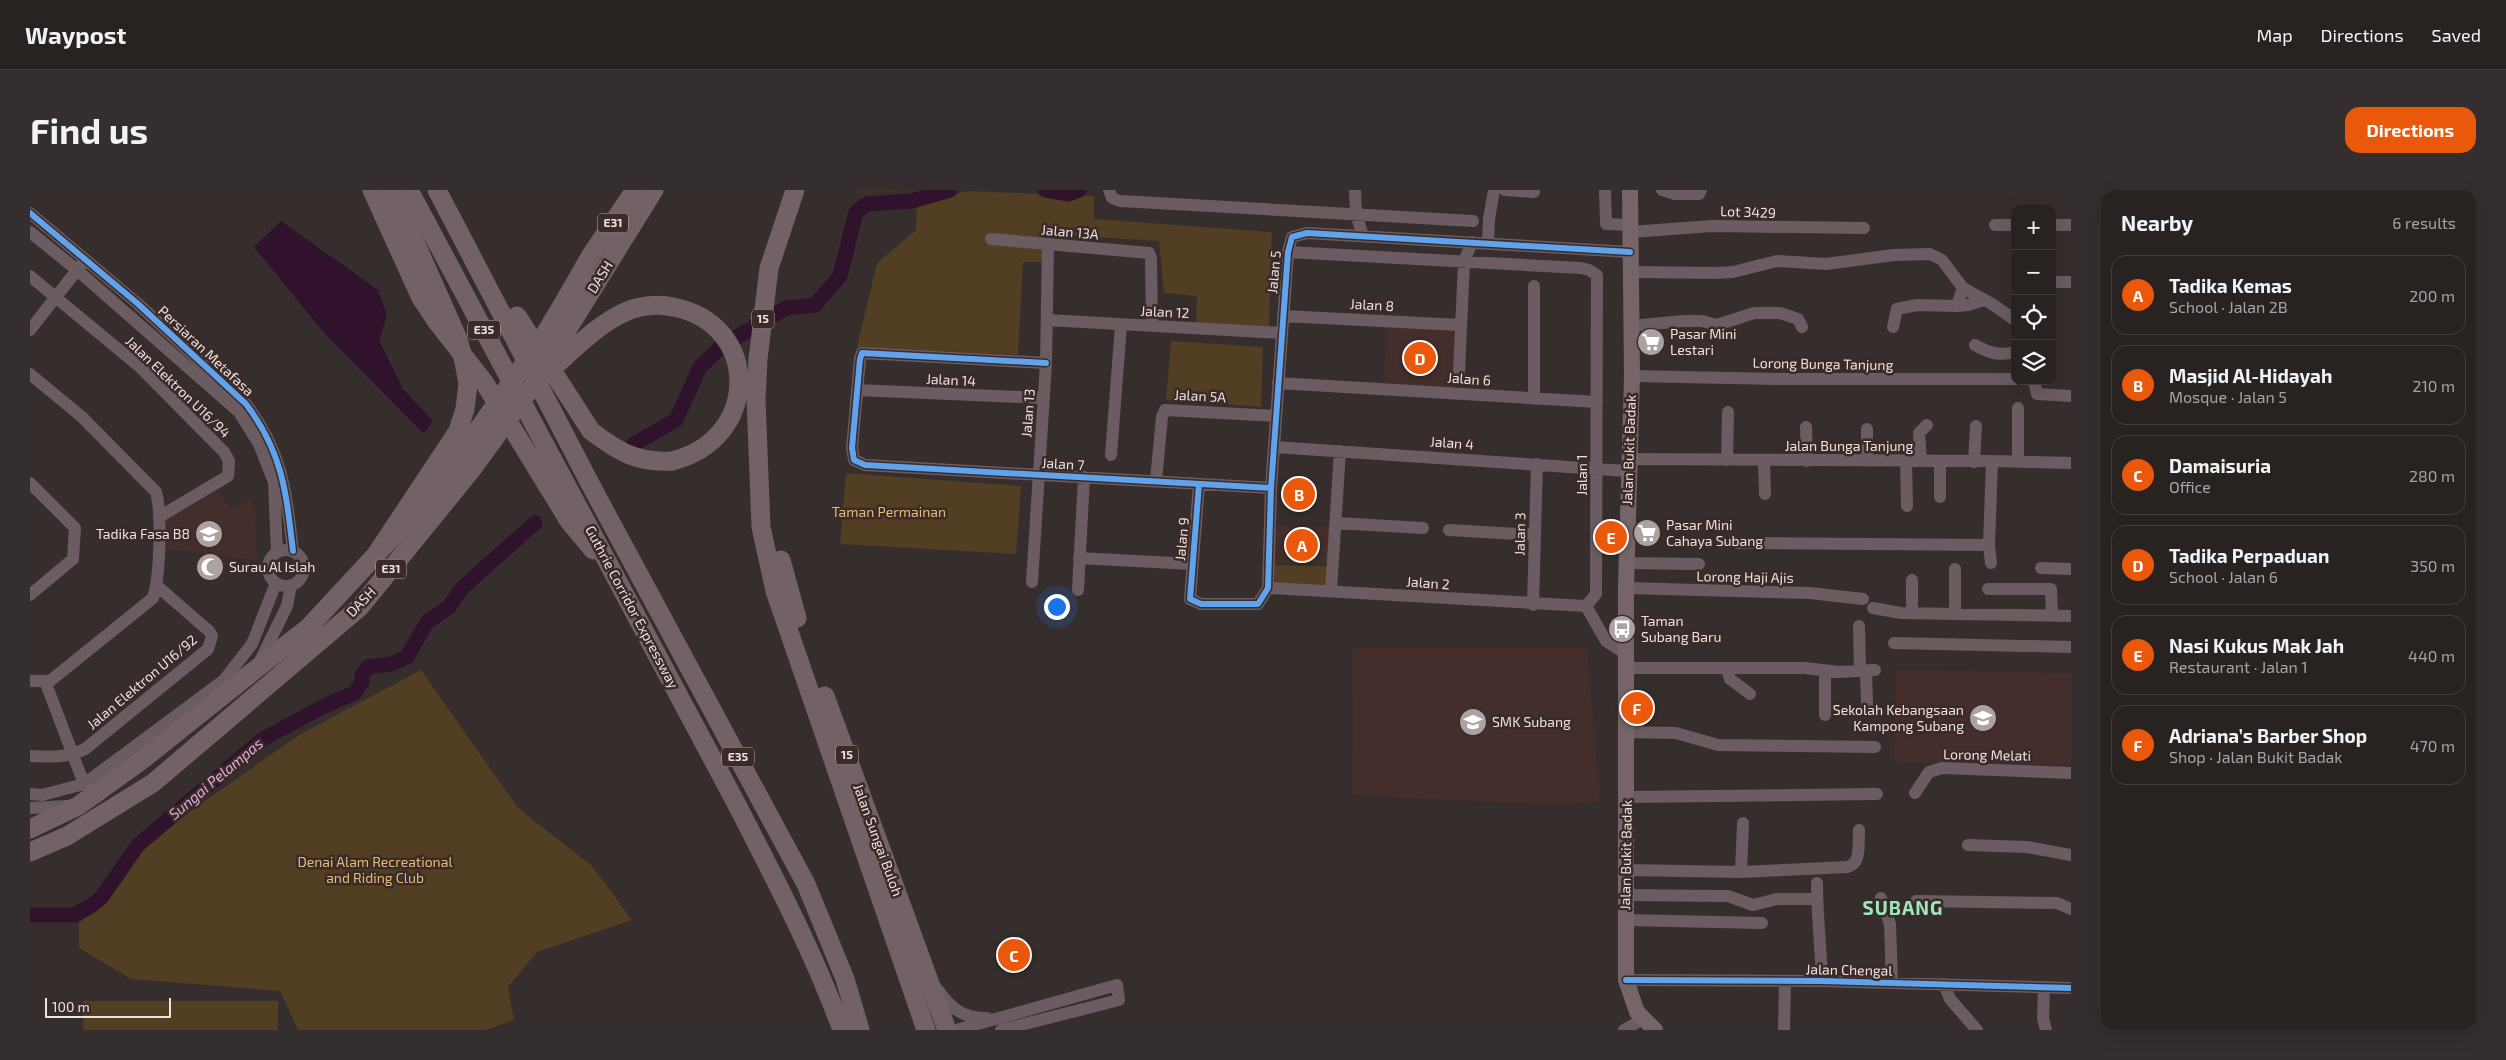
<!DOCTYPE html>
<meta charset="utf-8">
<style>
:root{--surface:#282221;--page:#342f2e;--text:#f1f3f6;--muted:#a5a4a5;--line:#443f3f;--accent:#ea580c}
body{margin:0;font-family:"Exo 2",sans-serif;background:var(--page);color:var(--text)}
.controls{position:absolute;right:15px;top:15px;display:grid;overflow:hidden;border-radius:10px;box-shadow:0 5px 20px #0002}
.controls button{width:45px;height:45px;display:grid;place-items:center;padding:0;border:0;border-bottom:1px solid var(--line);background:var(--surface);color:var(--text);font:25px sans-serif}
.scale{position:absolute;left:15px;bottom:12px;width:126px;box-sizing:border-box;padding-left:5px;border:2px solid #ece1e0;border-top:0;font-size:14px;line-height:18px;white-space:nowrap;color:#ece1e0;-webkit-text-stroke:4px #3a2a28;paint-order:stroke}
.you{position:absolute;left:1026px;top:416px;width:18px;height:18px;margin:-12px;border:4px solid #fff;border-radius:50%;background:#1a73e8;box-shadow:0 0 0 8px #1a73e833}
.badge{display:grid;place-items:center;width:32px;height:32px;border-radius:50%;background:var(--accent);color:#fff;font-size:16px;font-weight:700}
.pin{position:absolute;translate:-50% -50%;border:2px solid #fff;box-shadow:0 1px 5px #0006}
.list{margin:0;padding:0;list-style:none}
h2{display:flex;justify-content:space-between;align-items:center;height:65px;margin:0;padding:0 20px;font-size:21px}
h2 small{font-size:16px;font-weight:400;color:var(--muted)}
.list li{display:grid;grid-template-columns:32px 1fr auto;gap:15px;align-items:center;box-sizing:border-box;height:80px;margin:0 10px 10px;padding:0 10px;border:1px solid var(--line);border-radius:15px}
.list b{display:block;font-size:19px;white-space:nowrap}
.list p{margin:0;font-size:16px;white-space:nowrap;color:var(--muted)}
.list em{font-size:16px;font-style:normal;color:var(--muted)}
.icon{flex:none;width:28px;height:28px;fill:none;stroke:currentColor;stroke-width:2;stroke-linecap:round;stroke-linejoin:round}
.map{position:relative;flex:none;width:2041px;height:840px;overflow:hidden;border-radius:15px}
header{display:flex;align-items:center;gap:30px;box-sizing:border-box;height:70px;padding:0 25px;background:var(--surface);border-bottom:1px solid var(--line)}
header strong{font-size:24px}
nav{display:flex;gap:28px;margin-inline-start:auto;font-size:18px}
.intro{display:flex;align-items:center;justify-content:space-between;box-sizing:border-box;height:120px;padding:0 30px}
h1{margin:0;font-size:35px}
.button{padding:12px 22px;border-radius:15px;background:var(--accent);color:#fff;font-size:18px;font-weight:700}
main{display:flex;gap:30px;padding:0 30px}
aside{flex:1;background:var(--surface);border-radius:15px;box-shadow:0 5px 20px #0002}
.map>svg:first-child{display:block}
.built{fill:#432e2c}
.green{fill:#513e23}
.water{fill:#30122c}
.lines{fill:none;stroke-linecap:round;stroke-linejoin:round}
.river{stroke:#30122c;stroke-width:15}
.minor{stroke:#6a5c60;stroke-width:12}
.major{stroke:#756468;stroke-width:16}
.highway{stroke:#726165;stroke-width:19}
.highway-bridge{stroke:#726165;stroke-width:19}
.cycleway-casing{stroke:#3a2a28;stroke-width:9}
.cycleway{stroke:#60a3ed;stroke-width:6}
.labels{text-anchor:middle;stroke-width:5;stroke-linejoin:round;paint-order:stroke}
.shield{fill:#3a2a28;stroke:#b7aaa9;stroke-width:1}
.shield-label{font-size:12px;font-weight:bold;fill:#ece1e0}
.street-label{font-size:14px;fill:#ece1e0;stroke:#3a2a28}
.poi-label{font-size:14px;fill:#ece1e0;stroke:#3a2a28;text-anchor:start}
.park-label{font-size:14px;fill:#e6bb77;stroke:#3a2a28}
.water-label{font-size:15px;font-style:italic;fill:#e6a9dd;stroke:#3a2a28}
.district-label{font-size:19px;font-weight:bold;letter-spacing:1px;fill:#9ae8bb;stroke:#3a2a28}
</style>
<header>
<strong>Waypost</strong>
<nav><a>Map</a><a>Directions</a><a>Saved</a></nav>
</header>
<div class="intro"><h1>Find us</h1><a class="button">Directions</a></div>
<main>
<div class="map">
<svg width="2041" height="840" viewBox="0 0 2041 840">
<rect width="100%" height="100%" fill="#362e2c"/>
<!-- built -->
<path class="built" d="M 824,0 L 898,0 L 824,4 Z
M 1357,137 L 1426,140 L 1423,199 L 1354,196 Z
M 189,300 L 200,319 L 222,308 L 225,326 L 227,370 L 131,358 L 132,331 Z
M 1245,335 L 1300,337 L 1299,374 L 1244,373 Z
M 1323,458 L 1557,458 L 1570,611 L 1529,615 L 1322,605 Z
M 1866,480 L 2041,483 L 2041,575 L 1864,572 Z"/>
<!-- green -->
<path class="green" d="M 937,1 L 1064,6 L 1064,29 L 1242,42 L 1239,138 L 1166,134 L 1167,106 L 1134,103 L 1129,51 L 1014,44 L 1015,72 L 993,72 L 988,165 L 827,157 L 847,73 L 886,40 L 887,13 Z
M 1141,151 L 1233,157 L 1231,217 L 1136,210 Z
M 816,283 L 991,296 L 986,364 L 810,354 Z
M 1245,375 L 1299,376 L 1298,398 L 1244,396 Z
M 391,480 L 488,618 L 562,676 L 602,730 L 507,762 L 478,797 L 484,830 L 455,840 L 268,840 L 250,801 L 101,789 L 49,758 L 49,733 L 78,710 L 111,656 L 269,545 Z
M 53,811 L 248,811 L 248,840 L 53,840 Z"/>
<!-- water -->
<path class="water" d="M 251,31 L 348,100 L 357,125 L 349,150 L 373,199 L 403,231 L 394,244 L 295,144 L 224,57 Z"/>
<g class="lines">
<!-- river -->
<path class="river" d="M 1015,0 L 1039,4 L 1049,0
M 604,254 L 646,230 L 670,177 L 692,156 L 756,118 L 785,115 L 810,86 L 826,22 L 837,14 L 882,11 L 920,0
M 0,725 L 44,725 L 61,716 L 71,708 L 108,655 L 233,549 L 296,515 L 325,503 L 332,492 L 332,485 L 338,477 L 361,474 L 377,467 L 397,432 L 419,417 L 432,398 L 505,333"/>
<!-- minor -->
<path class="minor" d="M 1079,0 L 1082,8 L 1090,11 L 1443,31
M 1325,0 L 1326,24 L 1333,46
M 1475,0 L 1504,2
M 1575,0 L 1576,34 L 1601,35
M 1632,0 L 1645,4 L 1669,4 L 1671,0
M 0,23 L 107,113 L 216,214 C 253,263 256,302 263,361
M 1965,35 L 1985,35
M 2022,35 L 2041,35
M 0,42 L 47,80 L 209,222 L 229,254 L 244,292 L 247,362
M 1601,42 L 1682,36 L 1834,38
M 961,49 L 1119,63 L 1121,68 L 1122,136
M 1458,54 L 1459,29 L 1464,0
M 1258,62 L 1551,78 L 1559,80 L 1567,85 L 1566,404 L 1556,416
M 1600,82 L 1687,83 L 1703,82 L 1747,71 L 1796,74 L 1864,65 L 1900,64 L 1912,70 L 1933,98 L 1962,114 L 1985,130
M 0,86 L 111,178 L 194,262 L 199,271 L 198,286 L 129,327
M 2024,92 L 2041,92
M 1504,96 L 1504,209
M 1927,116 L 1938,115 L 1954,110
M 1253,126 L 1430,135
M 1017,130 L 1252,143
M 1601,136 L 1653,131 L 1672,131 L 1687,135 L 1724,123 L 1750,123 L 1768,129 L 1772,137
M 1863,137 L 1867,119 L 1887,115 L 1927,116 L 1933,98
M 0,140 L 51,75
M 1945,155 C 1959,163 1969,166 1985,162
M 1016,173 L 832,163 L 830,169 L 822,258 L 824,270 L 835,275 L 1241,298
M 1429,182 L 1434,72 L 1442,52
M 0,184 L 52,227 L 126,302 C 132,323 130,387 123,408 L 20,491 L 0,491
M 1602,186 L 1748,189 L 1985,189
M 2004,191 L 2007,204 L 2041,206
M 1248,193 L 1567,212
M 827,200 L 1014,208
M 1988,218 L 1988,271
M 1776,237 L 1777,271
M 1837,239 L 1837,271
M 1244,257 L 1598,281
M 1081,265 L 1091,135
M 1598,269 L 1962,271 L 2041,273
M 1697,270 L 1698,222
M 1734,271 L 1735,304
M 1876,271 L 1877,316
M 1891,271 L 1889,243 L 1897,235
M 1944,272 L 1946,236
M 1126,291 L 1132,227 L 1135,220 L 1246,226
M 0,293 L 45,338 L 43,369 L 0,405
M 1169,294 L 1160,409 L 1171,414 L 1228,414 L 1238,398 L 1241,298 L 1258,62 L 1262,47 L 1277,43 L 1600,62
M 1910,307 L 1910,271
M 1306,333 L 1393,338
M 1419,340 L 1505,345
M 1708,353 L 1959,355
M238 378a18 18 0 1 1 36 0a18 18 0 1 1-36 0Z
M 1049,368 L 1162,374
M 1597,373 L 1669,374
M 1961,373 L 1959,355 L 1962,271
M 2011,378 L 2041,379
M 1925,379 L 1925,423
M 1002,392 L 1016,173 L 1018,55
M 1238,398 L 1556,416
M 1596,398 L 1780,403 L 1833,409
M 1958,399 L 2021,399 L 2022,425
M 1048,400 L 1054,287
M 1301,401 L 1310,261
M 1503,415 L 1507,274
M 1556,416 L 1576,451 L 1596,464
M 1843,418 L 1871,423 L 2041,426
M 1882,423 L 1882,390
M 1829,436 L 1830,481
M 1864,453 L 2041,457
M 229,473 L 257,416 L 261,395
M 1596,478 L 1775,478 L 1809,482 L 1845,480
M 1697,479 L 1700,489 L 1720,504
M 1836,480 L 1837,514
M 15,491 L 54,594
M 1795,525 L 1795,481
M 1596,542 L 1646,543 L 1688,555 L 1845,557
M 0,566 C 20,567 36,568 55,559 L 178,459 L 182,446 L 179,441 L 126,395
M 1885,603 L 1899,582 L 1912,578 L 2041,583
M 0,604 L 12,605 L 54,594 L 194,490 L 222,454 L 246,393
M 1597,607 L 1847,604
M 0,618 L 37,616
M 1938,655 L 1997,657 L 2041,665
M 1595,680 L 1711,682 L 1817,677 C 1832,674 1828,653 1829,640
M 1711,682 L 1713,633
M 1787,693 C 1787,726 1791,758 1792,791
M 1595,705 L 1688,706 L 1698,706 L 1723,715 L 1747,709 L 1787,709
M 1851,708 L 1860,734 L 1862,793
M 1886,711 L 2027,713 L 2041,719
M 1595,730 L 1732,733
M 1596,790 L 1792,791 L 2041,798
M 1914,794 L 1920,809 L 1947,840
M 2014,797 L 2013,828 L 2016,840
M 908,800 C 921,819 933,828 957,828
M 926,840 L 1087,795 L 1089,810 L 971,840
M 1594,840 L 1613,829
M 1754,840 L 1755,791"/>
<!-- major -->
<path class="major" d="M 1600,0 L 1602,186 L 1596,398 L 1596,790 L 1607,822 L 1625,840"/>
<!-- highway -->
<path class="highway" d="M 342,0 L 391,108 L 407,132 L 454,192 L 539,331 L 563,360
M 379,0 L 706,613 C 744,687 783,761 812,840
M 407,0 L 565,303 L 776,694 L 815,789 L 830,840
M 765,0 L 739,78 L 728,169 L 726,209 L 731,337 L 745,401 L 896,840
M 533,114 L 561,65 L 605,0
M 487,126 L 561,241 C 589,262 607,273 642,271
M 751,370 L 767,428
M 260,452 L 278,438 L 406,300 L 417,284
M 795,506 L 917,840"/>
<!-- highway-bridge -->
<path class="highway-bridge" d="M 516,184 C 539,164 563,138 591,124 C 606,116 627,113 643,117 C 732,134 730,250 642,271
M 417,284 L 515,144 L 533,114
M 347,363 L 428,241 L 435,219 L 438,194 L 434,172 L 428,149 L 362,0
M 0,639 L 48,616 L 112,570 L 260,452
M 0,662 L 37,646 L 123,593 L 330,417 L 443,278 L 503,195 L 624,0"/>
<!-- cycleway casing -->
<g class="cycleway-casing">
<path id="cycleway" d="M 0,23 L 107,113 L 216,214 C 253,263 256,302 263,361
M 1016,173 L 832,163 L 830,169 L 822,258 L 824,270 L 835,275 L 1241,298
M 1169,294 L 1160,409 L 1171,414 L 1228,414 L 1238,398 L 1241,298 L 1258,62 L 1262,47 L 1277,43 L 1600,62
M 1596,790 L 1792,791 L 2041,798"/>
</g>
<!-- cycleway -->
<use href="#cycleway" class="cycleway"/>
</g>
<!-- icons -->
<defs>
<g id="supermarket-disc" transform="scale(1.4375)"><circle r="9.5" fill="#aca2a1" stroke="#3a2a28"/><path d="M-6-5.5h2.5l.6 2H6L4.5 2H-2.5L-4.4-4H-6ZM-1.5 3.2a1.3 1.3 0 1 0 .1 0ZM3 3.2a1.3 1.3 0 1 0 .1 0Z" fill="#fff"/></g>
<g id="school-disc" transform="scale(1.4375)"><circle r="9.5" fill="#aca2a1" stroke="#3a2a28"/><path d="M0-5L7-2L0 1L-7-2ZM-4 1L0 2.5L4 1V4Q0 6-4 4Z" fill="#fff"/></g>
<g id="mosque-disc" transform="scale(1.4375)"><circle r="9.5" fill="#aca2a1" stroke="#3a2a28"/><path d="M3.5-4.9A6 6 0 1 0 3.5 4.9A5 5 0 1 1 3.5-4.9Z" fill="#fff"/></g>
<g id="bus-disc" transform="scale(1.4375)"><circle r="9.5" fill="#aca2a1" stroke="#3a2a28"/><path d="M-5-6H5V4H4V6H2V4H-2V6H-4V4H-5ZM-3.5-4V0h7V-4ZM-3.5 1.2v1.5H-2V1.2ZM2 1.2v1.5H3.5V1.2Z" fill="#fff"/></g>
</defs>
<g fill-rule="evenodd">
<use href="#supermarket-disc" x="1621" y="152"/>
<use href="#supermarket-disc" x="1617" y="343"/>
<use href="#school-disc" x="179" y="344"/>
<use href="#mosque-disc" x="180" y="377"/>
<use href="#bus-disc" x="1592" y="439"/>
<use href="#school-disc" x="1953" y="528"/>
<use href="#school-disc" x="1443" y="532"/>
</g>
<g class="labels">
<!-- shield labels -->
<g class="shield">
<rect x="568" y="23.5" width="30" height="19" rx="4"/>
<rect x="722" y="119.5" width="22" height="19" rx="4"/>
<rect x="438" y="130.5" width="32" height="19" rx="4"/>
<rect x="346" y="369.5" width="30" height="19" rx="4"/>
<rect x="806" y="555.5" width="22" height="19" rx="4"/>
<rect x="692" y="557.5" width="32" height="19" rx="4"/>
</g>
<g class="shield-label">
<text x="583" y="37">E31</text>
<text x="733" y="133">15</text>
<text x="454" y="144">E35</text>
<text x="361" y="383">E31</text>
<text x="817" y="569">15</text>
<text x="708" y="571">E35</text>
</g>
<!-- street labels -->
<g class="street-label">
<text transform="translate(1718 22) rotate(2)" y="5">Lot 3429</text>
<text transform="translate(1040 42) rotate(5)" y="5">Jalan 13A</text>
<text transform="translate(1244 82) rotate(-85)" y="5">Jalan 5</text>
<text transform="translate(570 87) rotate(-58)" y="5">DASH</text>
<text transform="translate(1342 115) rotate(3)" y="5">Jalan 8</text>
<text transform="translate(1135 122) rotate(3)" y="5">Jalan 12</text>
<text transform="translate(176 161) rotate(43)" y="5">Persiaran Metafasa</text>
<text transform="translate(1793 174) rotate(1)" y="5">Lorong Bunga Tanjung</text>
<text transform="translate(1439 189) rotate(4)" y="5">Jalan 6</text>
<text transform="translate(921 190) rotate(3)" y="5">Jalan 14</text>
<text transform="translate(148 197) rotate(44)" y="5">Jalan Elektron U16/94</text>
<text transform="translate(1170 206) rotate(3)" y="5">Jalan 5A</text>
<text transform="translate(998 223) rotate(-86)" y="5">Jalan 13</text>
<text transform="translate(1422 253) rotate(4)" y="5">Jalan 4</text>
<text x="1819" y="261">Jalan Bunga Tanjung</text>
<text transform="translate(1599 260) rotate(-88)" y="5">Jalan Bukit Badak</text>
<text transform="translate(1033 274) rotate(3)" y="5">Jalan 7</text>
<text transform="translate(1552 285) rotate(-90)" y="5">Jalan 1</text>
<text transform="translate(1490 344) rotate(-89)" y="5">Jalan 3</text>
<text transform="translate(1152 349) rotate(-85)" y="5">Jalan 9</text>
<text transform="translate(1715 387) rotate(1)" y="5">Lorong Haji Ajis</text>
<text transform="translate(1398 393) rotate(4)" y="5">Jalan 2</text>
<text transform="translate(331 412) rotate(-46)" y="5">DASH</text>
<text transform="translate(602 417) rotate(62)" y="5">Guthrie Corridor Expressway</text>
<text transform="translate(112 492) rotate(-40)" y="5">Jalan Elektron U16/92</text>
<text transform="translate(1957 565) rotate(1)" y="5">Lorong Melati</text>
<text transform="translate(848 650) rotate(70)" y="5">Jalan Sungai Buloh</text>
<text transform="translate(1596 665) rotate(-89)" y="5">Jalan Bukit Badak</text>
<text transform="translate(1819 780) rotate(1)" y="5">Jalan Chengal</text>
</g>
<!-- poi labels -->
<g class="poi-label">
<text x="1640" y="149">Pasar Mini<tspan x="1640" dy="16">Lestari</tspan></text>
<text x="1636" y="340">Pasar Mini<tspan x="1636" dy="16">Cahaya Subang</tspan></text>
<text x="160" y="349" text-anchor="end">Tadika Fasa B8</text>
<text x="199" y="382">Surau Al Islah</text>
<text x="1611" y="436">Taman<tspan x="1611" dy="16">Subang Baru</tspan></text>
<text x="1934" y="525" text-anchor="end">Sekolah Kebangsaan<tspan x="1934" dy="16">Kampong Subang</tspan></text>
<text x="1462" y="537">SMK Subang</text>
</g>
<!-- park labels -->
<g class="park-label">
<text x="859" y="327">Taman Permainan</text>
<text x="345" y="677">Denai Alam Recreational<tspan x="345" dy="16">and Riding Club</tspan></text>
</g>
<!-- water labels -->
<g class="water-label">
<text transform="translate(186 589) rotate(-40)" y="5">Sungai Pelampas</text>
</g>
<!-- district labels -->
<g class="district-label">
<text x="1873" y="725">SUBANG</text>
</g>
</g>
</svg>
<div class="controls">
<button>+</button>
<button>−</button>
<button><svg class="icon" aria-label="locate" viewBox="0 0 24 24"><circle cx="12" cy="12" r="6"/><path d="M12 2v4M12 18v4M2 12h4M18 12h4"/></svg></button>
<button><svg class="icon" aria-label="layers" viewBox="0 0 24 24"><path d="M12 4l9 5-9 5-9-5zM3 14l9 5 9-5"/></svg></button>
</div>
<div class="scale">100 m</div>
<div class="you"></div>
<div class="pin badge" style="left:1272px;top:355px">A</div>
<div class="pin badge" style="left:1269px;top:304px">B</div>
<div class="pin badge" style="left:984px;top:765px">C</div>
<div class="pin badge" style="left:1390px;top:168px">D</div>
<div class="pin badge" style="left:1581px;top:347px">E</div>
<div class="pin badge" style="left:1607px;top:518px">F</div>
</div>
<aside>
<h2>Nearby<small>6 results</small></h2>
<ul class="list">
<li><span class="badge">A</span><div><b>Tadika Kemas</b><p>School · Jalan 2B</p></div><em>200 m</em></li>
<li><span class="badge">B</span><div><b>Masjid Al-Hidayah</b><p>Mosque · Jalan 5</p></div><em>210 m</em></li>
<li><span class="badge">C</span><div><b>Damaisuria</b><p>Office</p></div><em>280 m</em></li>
<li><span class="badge">D</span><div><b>Tadika Perpaduan</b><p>School · Jalan 6</p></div><em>350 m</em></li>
<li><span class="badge">E</span><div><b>Nasi Kukus Mak Jah</b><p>Restaurant · Jalan 1</p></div><em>440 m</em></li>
<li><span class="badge">F</span><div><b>Adriana’s Barber Shop</b><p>Shop · Jalan Bukit Badak</p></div><em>470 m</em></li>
</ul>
</aside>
</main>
